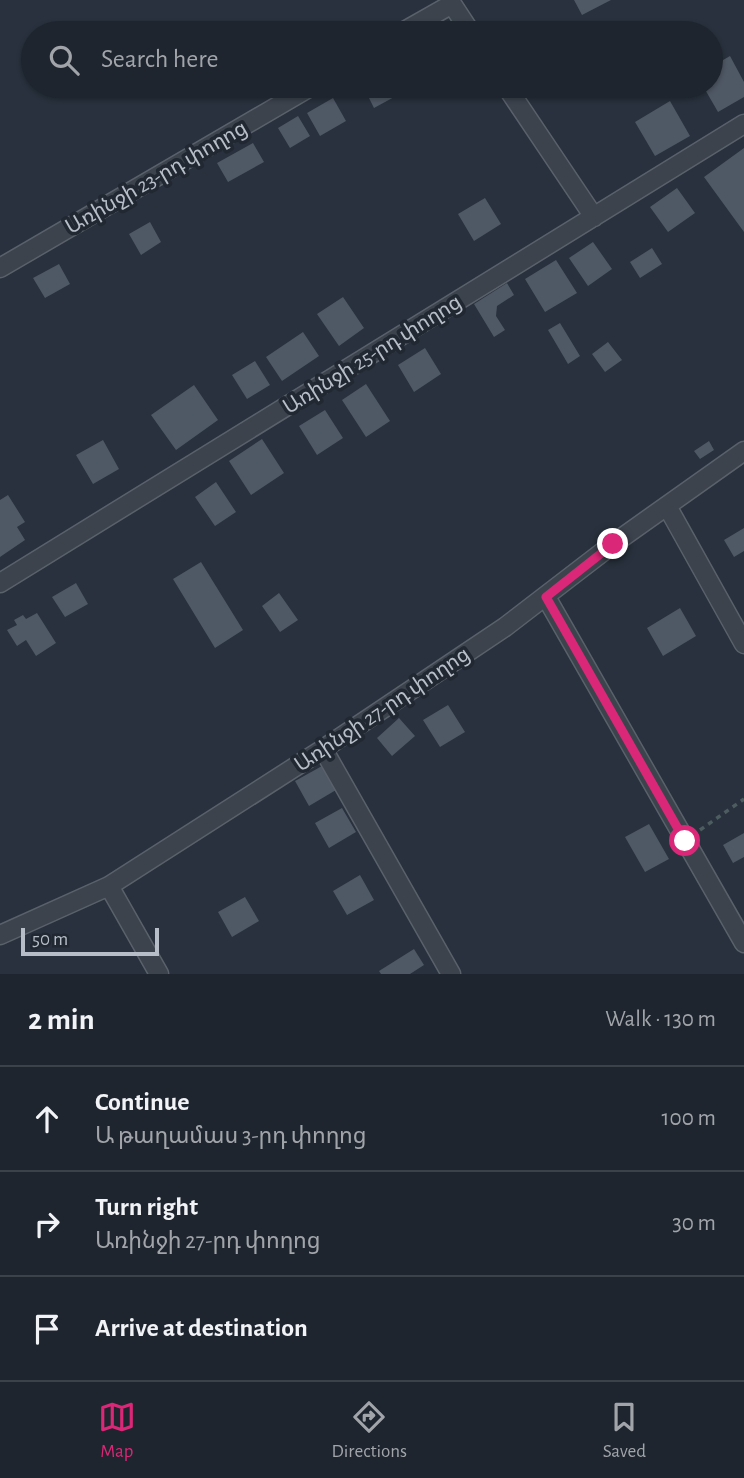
<!DOCTYPE html>
<meta charset="utf-8">
<style>
:root{--surface:#1e252e;--page:#262d36;--text:#f1f3f6;--muted:#a1a5aa;--line:#3c424a;--accent:#db2777}
body{margin:0;font-family:"Alegreya Sans","Noto Sans Armenian",sans-serif;background:var(--page);color:var(--text)}
.scale{position:absolute;left:21px;bottom:18px;width:138px;box-sizing:border-box;padding-left:7px;border:4px solid #b8bec8;border-top:0;font-size:19px;line-height:24px;white-space:nowrap;color:#b8bec8;-webkit-text-stroke:5px #212832;paint-order:stroke}
.stop{position:absolute;width:21px;height:21px;margin:-16px;border:5px solid #db2777;border-radius:50%;background:#fff}
.stop.end{background:#db2777;border-color:#fff;box-shadow:0 2px 7px #0008}
.list{margin:0;padding:0;list-style:none}
h2{display:flex;justify-content:space-between;align-items:center;height:91px;margin:0;padding:0 28px;font-size:30px}
h2 small{font-size:23px;font-weight:400;color:var(--muted)}
.list li{display:grid;grid-template-columns:46px 1fr auto;gap:21px;align-items:center;box-sizing:border-box;height:105px;padding:0 28px;border-top:2px solid var(--line)}
.list b{display:block;font-size:26px;white-space:nowrap}
.list p{margin:0;font-size:23px;white-space:nowrap;color:var(--muted)}
.list em{font-size:23px;font-style:normal;color:var(--muted)}
.icon{flex:none;width:38px;height:38px;fill:none;stroke:currentColor;stroke-width:2;stroke-linecap:round;stroke-linejoin:round}
.map{position:relative;flex:none;width:744px;height:974px;overflow:hidden}
.search{position:absolute;background:var(--surface);box-shadow:0 2px 5px #0004;left:21px;right:21px;top:21px;height:77px;display:flex;align-items:center;gap:18px;box-sizing:border-box;padding:0 24px;border-radius:38px;color:var(--muted);font-size:26px}
.sheet{height:406px;background:var(--surface)}
nav{display:flex;justify-content:space-around;align-items:center;box-sizing:border-box;height:98px;border-top:2px solid var(--line);background:var(--surface);font-size:19px;color:var(--muted)}
nav a{display:grid;justify-items:center;gap:4px}
nav .on{color:var(--accent)}
.map>svg:first-child{display:block}
.building{fill:#4f5865}
.lines{fill:none;stroke-linecap:round;stroke-linejoin:round}
.minor-casing{stroke:#5a616b;stroke-width:21}
.path{stroke:#4c5c5f;stroke-width:3.5;stroke-dasharray:5 5;stroke-linecap:butt}
.minor{stroke:#3c434d;stroke-width:18}
.route{stroke:#db2777;stroke-width:9}
.labels{text-anchor:middle;stroke-width:7;stroke-linejoin:round;paint-order:stroke}
.street-label{font-size:21px;fill:#b8bec8;stroke:#212832}
</style>
<div class="map">
<svg width="744" height="974" viewBox="0 0 744 974">
<rect width="100%" height="100%" fill="#28313d"/>
<!-- building -->
<path class="building" d="M 574,0 L 611,0 L 582,15 Z
M 730,56 L 744,82 L 744,97 L 718,112 L 703,86 L 711,86 L 711,67 Z
M 363,86 L 391,86 L 396,96 L 374,108 Z
M 333,98 L 346,121 L 320,136 L 307,113 Z
M 670,101 L 690,136 L 655,156 L 635,122 Z
M 298,116 L 310,136 L 290,148 L 278,128 Z
M 253,143 L 264,162 L 228,182 L 217,163 Z
M 744,148 L 744,232 L 704,177 Z
M 677,188 L 695,213 L 668,232 L 650,207 Z
M 485,198 L 501,224 L 474,241 L 458,214 Z
M 150,222 L 161,242 L 141,255 L 129,234 Z
M 593,242 L 612,269 L 588,286 L 569,258 Z
M 652,248 L 662,264 L 640,278 L 630,262 Z
M 556,260 L 577,293 L 545,312 L 525,279 Z
M 59,264 L 70,284 L 45,298 L 33,278 Z
M 507,283 L 514,295 L 497,306 L 496,316 L 505,330 L 494,337 L 474,304 Z
M 343,297 L 364,328 L 339,346 L 317,314 Z
M 560,323 L 580,356 L 568,364 L 548,330 Z
M 303,332 L 319,356 L 282,381 L 266,357 Z
M 608,342 L 622,360 L 605,372 L 592,354 Z
M 425,348 L 441,374 L 414,392 L 398,365 Z
M 255,361 L 270,385 L 247,399 L 232,375 Z
M 366,384 L 390,421 L 366,437 L 342,400 Z
M 194,385 L 218,420 L 176,450 L 151,415 Z
M 325,410 L 343,438 L 317,455 L 299,426 Z
M 262,439 L 284,473 L 251,495 L 229,461 Z
M 103,440 L 119,469 L 93,484 L 76,455 Z
M 709,441 L 714,450 L 700,459 L 694,451 Z
M 216,482 L 236,512 L 215,526 L 195,497 Z
M 8,495 L 25,522 L 17,527 L 25,540 L 0,557 L 0,500 Z
M 744,528 L 744,551 L 734,557 L 724,540 Z
M 201,562 L 243,630 L 215,648 L 173,579 Z
M 76,583 L 88,604 L 65,617 L 52,597 Z
M 279,593 L 298,620 L 280,632 L 262,606 Z
M 680,608 L 696,636 L 663,656 L 647,628 Z
M 37,613 L 56,643 L 36,656 L 26,640 L 17,646 L 7,630 L 17,625 L 14,620 L 23,615 L 26,619 Z
M 448,705 L 465,732 L 440,747 L 423,720 Z
M 399,718 L 415,736 L 392,756 L 377,738 Z
M 322,766 L 336,790 L 309,806 L 295,781 Z
M 342,808 L 356,832 L 329,848 L 315,823 Z
M 649,824 L 669,859 L 645,872 L 625,837 Z
M 744,833 L 744,857 L 733,863 L 723,845 Z
M 360,875 L 374,900 L 347,915 L 333,891 Z
M 245,897 L 259,921 L 232,937 L 218,912 Z
M 414,949 L 424,965 L 410,974 L 381,974 L 379,971 Z"/>
<g class="lines">
<!-- minor casing -->
<g class="minor-casing">
<path id="minor" d="M 401,33 L 452,4 L 471,33
M 506,86 L 594,217
M 0,268 L 312,86
M 667,506 L 744,644
M 0,583 L 744,124
M 546,597 L 744,943
M 323,749 L 451,974
M 109,886 L 159,974
M 0,935 L 109,886 L 323,749 L 505,627 L 613,544 L 744,451"/>
</g>
<!-- path -->
<path class="path" d="M 700,830 L 744,799"/>
<!-- minor -->
<use href="#minor" class="minor"/>
</g>
<g class="lines">
<!-- route -->
<path class="route" d="M 613,544 L 546,597 L 685,841"/>
</g>
<g class="labels">
<!-- street labels -->
<g class="street-label">
<text transform="translate(156 177) rotate(-30)" y="7">Առինջի 23-րդ փողոց</text>
<text transform="translate(372 354) rotate(-32)" y="7">Առինջի 25-րդ փողոց</text>
<text transform="translate(382 709) rotate(-34)" y="7">Առինջի 27-րդ փողոց</text>
</g>
</g>
</svg>
<div class="scale">50 m</div>
<div class="stop" style="left:685px;top:841px"></div>
<div class="stop end" style="left:613px;top:544px"></div>
<div class="search"><svg class="icon" aria-label="search" viewBox="0 0 24 24"><circle cx="10" cy="10" r="6"/><path d="M15 15l6 6"/></svg>Search here</div>
</div>
<section class="sheet">
<h2>2 min<small>Walk · 130 m</small></h2>
<ul class="list">
<li><svg class="icon" aria-label="ahead" viewBox="0 0 24 24"><path d="M12 20V5M6 11l6-6 6 6"/></svg><div><b>Continue</b><p>Ա թաղամաս 3-րդ փողոց</p></div><em>100 m</em></li>
<li><svg class="icon" aria-label="right" viewBox="0 0 24 24"><path d="M7 20v-9h11M14 6l5 5-5 5"/></svg><div><b>Turn right</b><p>Առինջի 27-րդ փողոց</p></div><em>30 m</em></li>
<li><svg class="icon" aria-label="arrive" viewBox="0 0 24 24"><path d="M6 21V4h12l-3 4 3 4H6"/></svg><div><b>Arrive at destination</b></div></li>
</ul>
</section>
<nav>
<a class="on"><svg class="icon" aria-label="map" viewBox="0 0 24 24"><path d="M3 6l6-2 6 2 6-2v14l-6 2-6-2-6 2zM9 4v14M15 6v14"/></svg>Map</a>
<a><svg class="icon" aria-label="directions" viewBox="0 0 24 24"><path d="M12 3l9 9-9 9-9-9zM9 14v-3h6M13 9l2 2-2 2"/></svg>Directions</a>
<a><svg class="icon" aria-label="saved" viewBox="0 0 24 24"><path d="M7 4h10v16l-5-4-5 4z"/></svg>Saved</a>
</nav>
